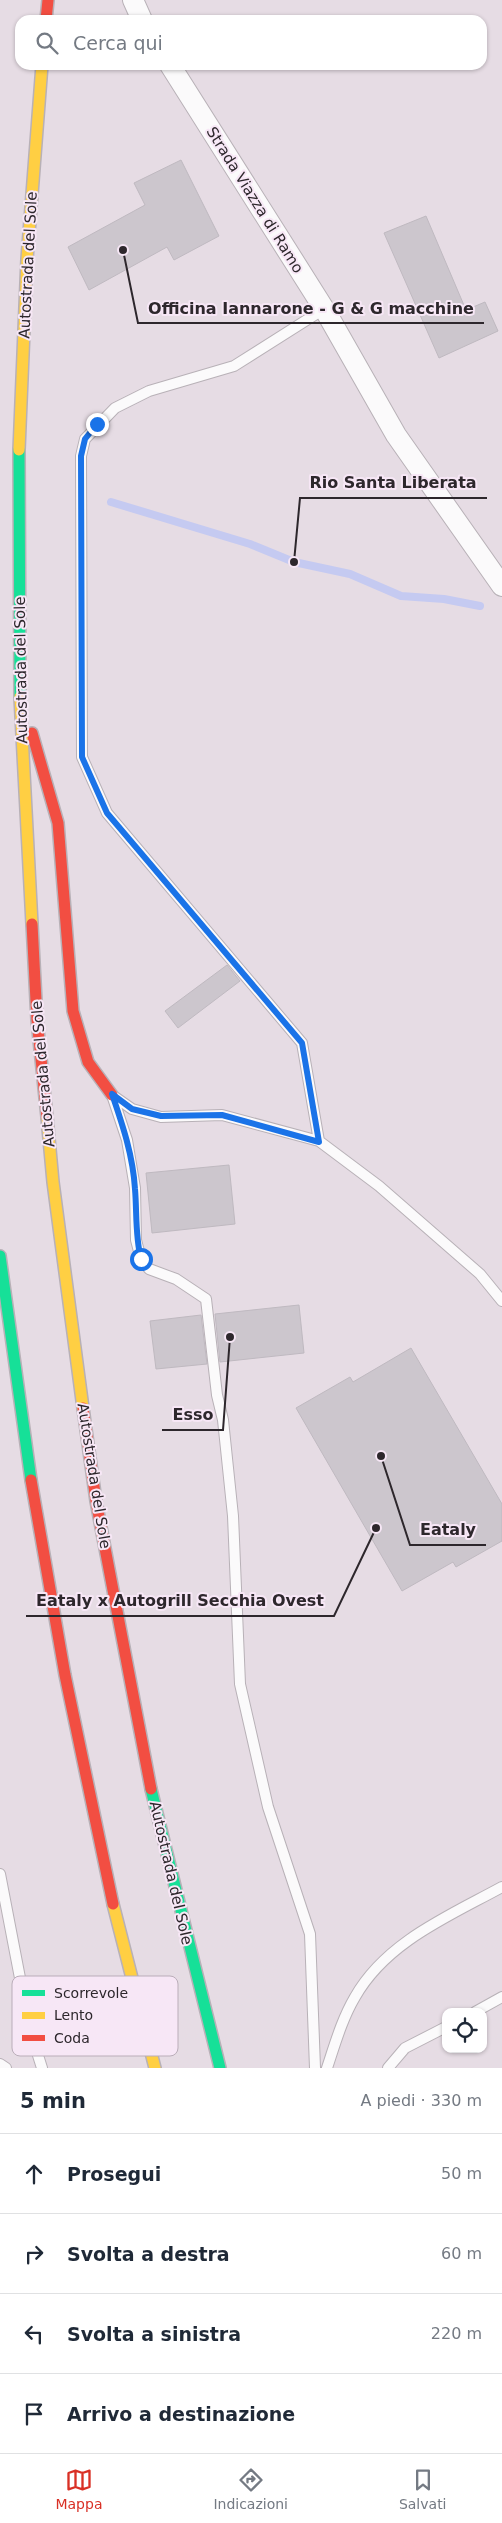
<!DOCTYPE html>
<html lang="it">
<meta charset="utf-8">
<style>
:root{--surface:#fff;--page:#f2f2f3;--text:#1f2937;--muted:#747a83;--line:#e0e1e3;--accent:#d93025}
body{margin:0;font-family:"DejaVu Sans",sans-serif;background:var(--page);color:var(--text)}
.controls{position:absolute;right:15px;bottom:15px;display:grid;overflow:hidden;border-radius:10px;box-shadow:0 1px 4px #0004}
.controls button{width:45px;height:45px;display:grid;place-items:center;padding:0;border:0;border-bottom:1px solid var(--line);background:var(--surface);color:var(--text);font:25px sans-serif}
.stop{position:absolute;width:15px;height:15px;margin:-11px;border:4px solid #1a73e8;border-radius:50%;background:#fff}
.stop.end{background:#1a73e8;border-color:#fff;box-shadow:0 1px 5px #0008}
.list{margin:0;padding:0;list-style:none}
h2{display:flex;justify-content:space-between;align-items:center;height:65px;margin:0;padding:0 20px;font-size:21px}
h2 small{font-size:16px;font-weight:400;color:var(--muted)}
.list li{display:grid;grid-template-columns:32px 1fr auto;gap:15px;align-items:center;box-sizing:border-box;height:80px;padding:0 20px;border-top:1px solid var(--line)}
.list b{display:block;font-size:19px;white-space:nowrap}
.list em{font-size:16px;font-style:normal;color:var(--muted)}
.icon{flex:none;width:28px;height:28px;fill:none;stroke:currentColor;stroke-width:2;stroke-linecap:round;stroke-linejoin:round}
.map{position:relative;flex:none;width:502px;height:2068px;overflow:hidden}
.search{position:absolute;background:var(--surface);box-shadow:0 1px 4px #0004;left:15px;right:15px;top:15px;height:55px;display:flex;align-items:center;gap:12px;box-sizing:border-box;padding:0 18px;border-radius:15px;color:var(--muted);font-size:19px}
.sheet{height:385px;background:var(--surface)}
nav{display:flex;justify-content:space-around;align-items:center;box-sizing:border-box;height:70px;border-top:1px solid var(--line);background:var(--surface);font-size:14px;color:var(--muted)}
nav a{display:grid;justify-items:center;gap:2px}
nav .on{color:var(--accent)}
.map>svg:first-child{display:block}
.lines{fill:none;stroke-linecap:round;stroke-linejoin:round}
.stream{stroke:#c5caf1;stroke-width:8}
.building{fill:#ccc6cd;stroke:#bfb9c0}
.lane-casing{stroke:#b8b1b7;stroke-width:12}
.street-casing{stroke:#b8b1b7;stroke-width:22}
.fast-casing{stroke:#b8b1b7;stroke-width:14}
.slow-casing{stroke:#b8b1b7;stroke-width:14}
.jam-casing{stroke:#b8b1b7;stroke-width:14}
.lane{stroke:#fbfafb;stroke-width:10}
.street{stroke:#fbfafb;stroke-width:20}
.fast{stroke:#16e098;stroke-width:11}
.slow{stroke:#ffcf43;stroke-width:11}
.jam{stroke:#f24e42;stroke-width:11}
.route{stroke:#1a73e8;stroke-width:6}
.labels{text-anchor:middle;stroke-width:4;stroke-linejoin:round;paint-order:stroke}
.street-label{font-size:15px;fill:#2d272c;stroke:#f7e7f6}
.key{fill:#f7e7f6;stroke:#baadb9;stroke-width:1}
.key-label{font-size:14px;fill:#2d272c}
.leader{fill:none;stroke:#2d272c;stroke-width:2}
.callout-dot{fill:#2d272c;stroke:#f7e7f6;stroke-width:2}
.callout-label{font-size:16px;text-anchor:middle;font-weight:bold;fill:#2d272c;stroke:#f7e7f6;stroke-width:4;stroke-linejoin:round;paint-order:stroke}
</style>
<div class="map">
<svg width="502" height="2068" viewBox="0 0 502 2068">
<rect width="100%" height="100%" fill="#e6dce4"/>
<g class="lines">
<!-- stream -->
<path class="stream" d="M 111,502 L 250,544 L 294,562 L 350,574 L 401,596 L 444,599 L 480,606"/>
</g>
<!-- building -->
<path class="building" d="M 181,160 L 219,236 L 174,260 L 167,247 L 89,290 L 68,247 L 145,205 L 134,183 Z
M 426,216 L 466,310 L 485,302 L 498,331 L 439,358 L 384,233 Z
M 227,965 L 240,981 L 178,1028 L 165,1011 Z
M 229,1165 L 235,1224 L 152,1233 L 146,1173 Z
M 299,1305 L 304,1353 L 220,1362 L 215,1314 Z
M 201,1315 L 207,1364 L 156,1369 L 150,1321 Z
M 411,1348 L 502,1504 L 502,1541 L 456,1567 L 453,1562 L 402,1591 L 296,1408 L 350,1377 L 353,1382 Z"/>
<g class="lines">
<!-- lane casing -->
<g class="lane-casing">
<path id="lane" d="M 112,1095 L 127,1140 L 135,1188 L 136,1240 L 141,1259 L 149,1269 L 176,1279 L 206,1299 L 217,1395 L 223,1420 L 233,1516 L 240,1684 L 268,1807 L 310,1934 L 315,2068
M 112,1095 L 132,1109 L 161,1117 L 222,1115 L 319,1141 L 379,1186 L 480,1274 L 502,1301
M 319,1141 L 302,1043 L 107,813 L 82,757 L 81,456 L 85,439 L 115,408 L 149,391 L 234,366 L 324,309
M 0,1874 L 30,2030 L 42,2068
M 475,2012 L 502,1997
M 0,2064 L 6,2068
M 327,2068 C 335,2044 342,2019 355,1997 C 386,1942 449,1916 502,1887
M 388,2068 L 405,2048 L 446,2027"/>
</g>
<!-- street casing -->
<g class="street-casing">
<path id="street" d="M 133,0 L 142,20
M 170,65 L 326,312 L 396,435 L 502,586"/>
</g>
<!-- fast casing -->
<g class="fast-casing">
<path id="fast" d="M 19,450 L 20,697
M 0,1256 L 31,1480
M 151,1789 L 220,2068"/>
</g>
<!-- slow casing -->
<g class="slow-casing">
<path id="slow" d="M 19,450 L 27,259 L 42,65
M 20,697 L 32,924
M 47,1117 L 53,1182 L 83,1408
M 113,1904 L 155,2068"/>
</g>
<!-- jam casing -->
<g class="jam-casing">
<path id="jam" d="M 46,20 L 48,0
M 32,733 L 58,823 L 73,1011 L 88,1062 L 112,1095
M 32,924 L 37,1020 L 47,1117
M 83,1408 L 96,1501 L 151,1789
M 31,1480 L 65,1675 L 113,1904"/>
</g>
<!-- lane -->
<use href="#lane" class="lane"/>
<!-- street -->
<use href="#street" class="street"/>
<!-- fast -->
<use href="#fast" class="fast"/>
<!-- slow -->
<use href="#slow" class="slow"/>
<!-- jam -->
<use href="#jam" class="jam"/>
</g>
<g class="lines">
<!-- route -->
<path class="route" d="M 97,424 L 85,439 L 81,456 L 82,757 L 107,813 L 302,1043 L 319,1142 L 222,1115 L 161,1116 L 132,1109 L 112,1094 C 123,1126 133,1156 135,1189 C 137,1213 135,1236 141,1259"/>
</g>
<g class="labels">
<!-- street labels -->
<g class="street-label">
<text transform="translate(255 200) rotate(58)" y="5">Strada Viazza di Ramo</text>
<text transform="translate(28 265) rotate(-87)" y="5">Autostrada del Sole</text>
<text transform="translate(21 670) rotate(-91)" y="5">Autostrada del Sole</text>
<text transform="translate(43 1074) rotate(-95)" y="5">Autostrada del Sole</text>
<text transform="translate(94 1476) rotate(81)" y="5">Autostrada del Sole</text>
<text transform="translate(171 1873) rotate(77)" y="5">Autostrada del Sole</text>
</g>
</g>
<!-- legend -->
<rect x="12" y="1976" width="166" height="80" rx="8" class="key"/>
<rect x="22" y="1990" width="23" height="6" fill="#16e098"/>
<rect x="22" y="2012" width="23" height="7" fill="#ffcf43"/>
<rect x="22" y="2035" width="23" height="6" fill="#f24e42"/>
<g class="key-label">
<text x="54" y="1998">Scorrevole</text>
<text x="54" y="2020">Lento</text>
<text x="54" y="2043">Coda</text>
</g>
<!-- callouts -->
<path class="leader" d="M123 250L138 323H484M294 562L300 498H487M230 1337L223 1430H162M381 1456L410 1545H486M376 1528L334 1616H26"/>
<g class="callout-dot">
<circle cx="123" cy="250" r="5"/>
<circle cx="294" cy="562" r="5"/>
<circle cx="230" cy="1337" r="5"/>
<circle cx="381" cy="1456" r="5"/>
<circle cx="376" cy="1528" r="5"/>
</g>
<g class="callout-label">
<text x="311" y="314">Officina Iannarone - G &amp; G macchine</text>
<text x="393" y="488">Rio Santa Liberata</text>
<text x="193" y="1420">Esso</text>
<text x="448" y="1535">Eataly</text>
<text x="180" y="1606">Eataly x Autogrill Secchia Ovest</text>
</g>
</svg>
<div class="controls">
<button><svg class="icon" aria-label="locate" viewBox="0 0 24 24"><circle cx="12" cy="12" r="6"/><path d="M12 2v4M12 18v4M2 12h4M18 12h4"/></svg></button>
</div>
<div class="stop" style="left:141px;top:1259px"></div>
<div class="stop end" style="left:97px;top:424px"></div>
<div class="search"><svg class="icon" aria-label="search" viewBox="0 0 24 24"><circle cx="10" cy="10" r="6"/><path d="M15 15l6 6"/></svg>Cerca qui</div>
</div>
<section class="sheet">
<h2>5 min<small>A piedi · 330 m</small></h2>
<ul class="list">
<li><svg class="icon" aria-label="ahead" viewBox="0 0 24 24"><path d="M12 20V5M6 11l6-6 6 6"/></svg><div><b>Prosegui</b></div><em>50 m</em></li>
<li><svg class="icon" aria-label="right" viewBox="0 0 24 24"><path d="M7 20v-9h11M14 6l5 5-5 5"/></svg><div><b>Svolta a destra</b></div><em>60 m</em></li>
<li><svg class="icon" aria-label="left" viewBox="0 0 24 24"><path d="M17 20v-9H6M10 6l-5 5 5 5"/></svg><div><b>Svolta a sinistra</b></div><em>220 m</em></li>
<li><svg class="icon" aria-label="arrive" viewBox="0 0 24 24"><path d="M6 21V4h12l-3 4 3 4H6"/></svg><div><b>Arrivo a destinazione</b></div></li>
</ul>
</section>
<nav>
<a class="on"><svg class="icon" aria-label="map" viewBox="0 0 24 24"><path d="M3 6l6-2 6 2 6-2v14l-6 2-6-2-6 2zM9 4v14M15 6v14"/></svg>Mappa</a>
<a><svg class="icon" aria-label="directions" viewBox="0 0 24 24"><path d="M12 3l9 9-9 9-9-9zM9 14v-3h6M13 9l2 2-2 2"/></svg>Indicazioni</a>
<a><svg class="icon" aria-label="saved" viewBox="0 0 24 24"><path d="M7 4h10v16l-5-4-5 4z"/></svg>Salvati</a>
</nav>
